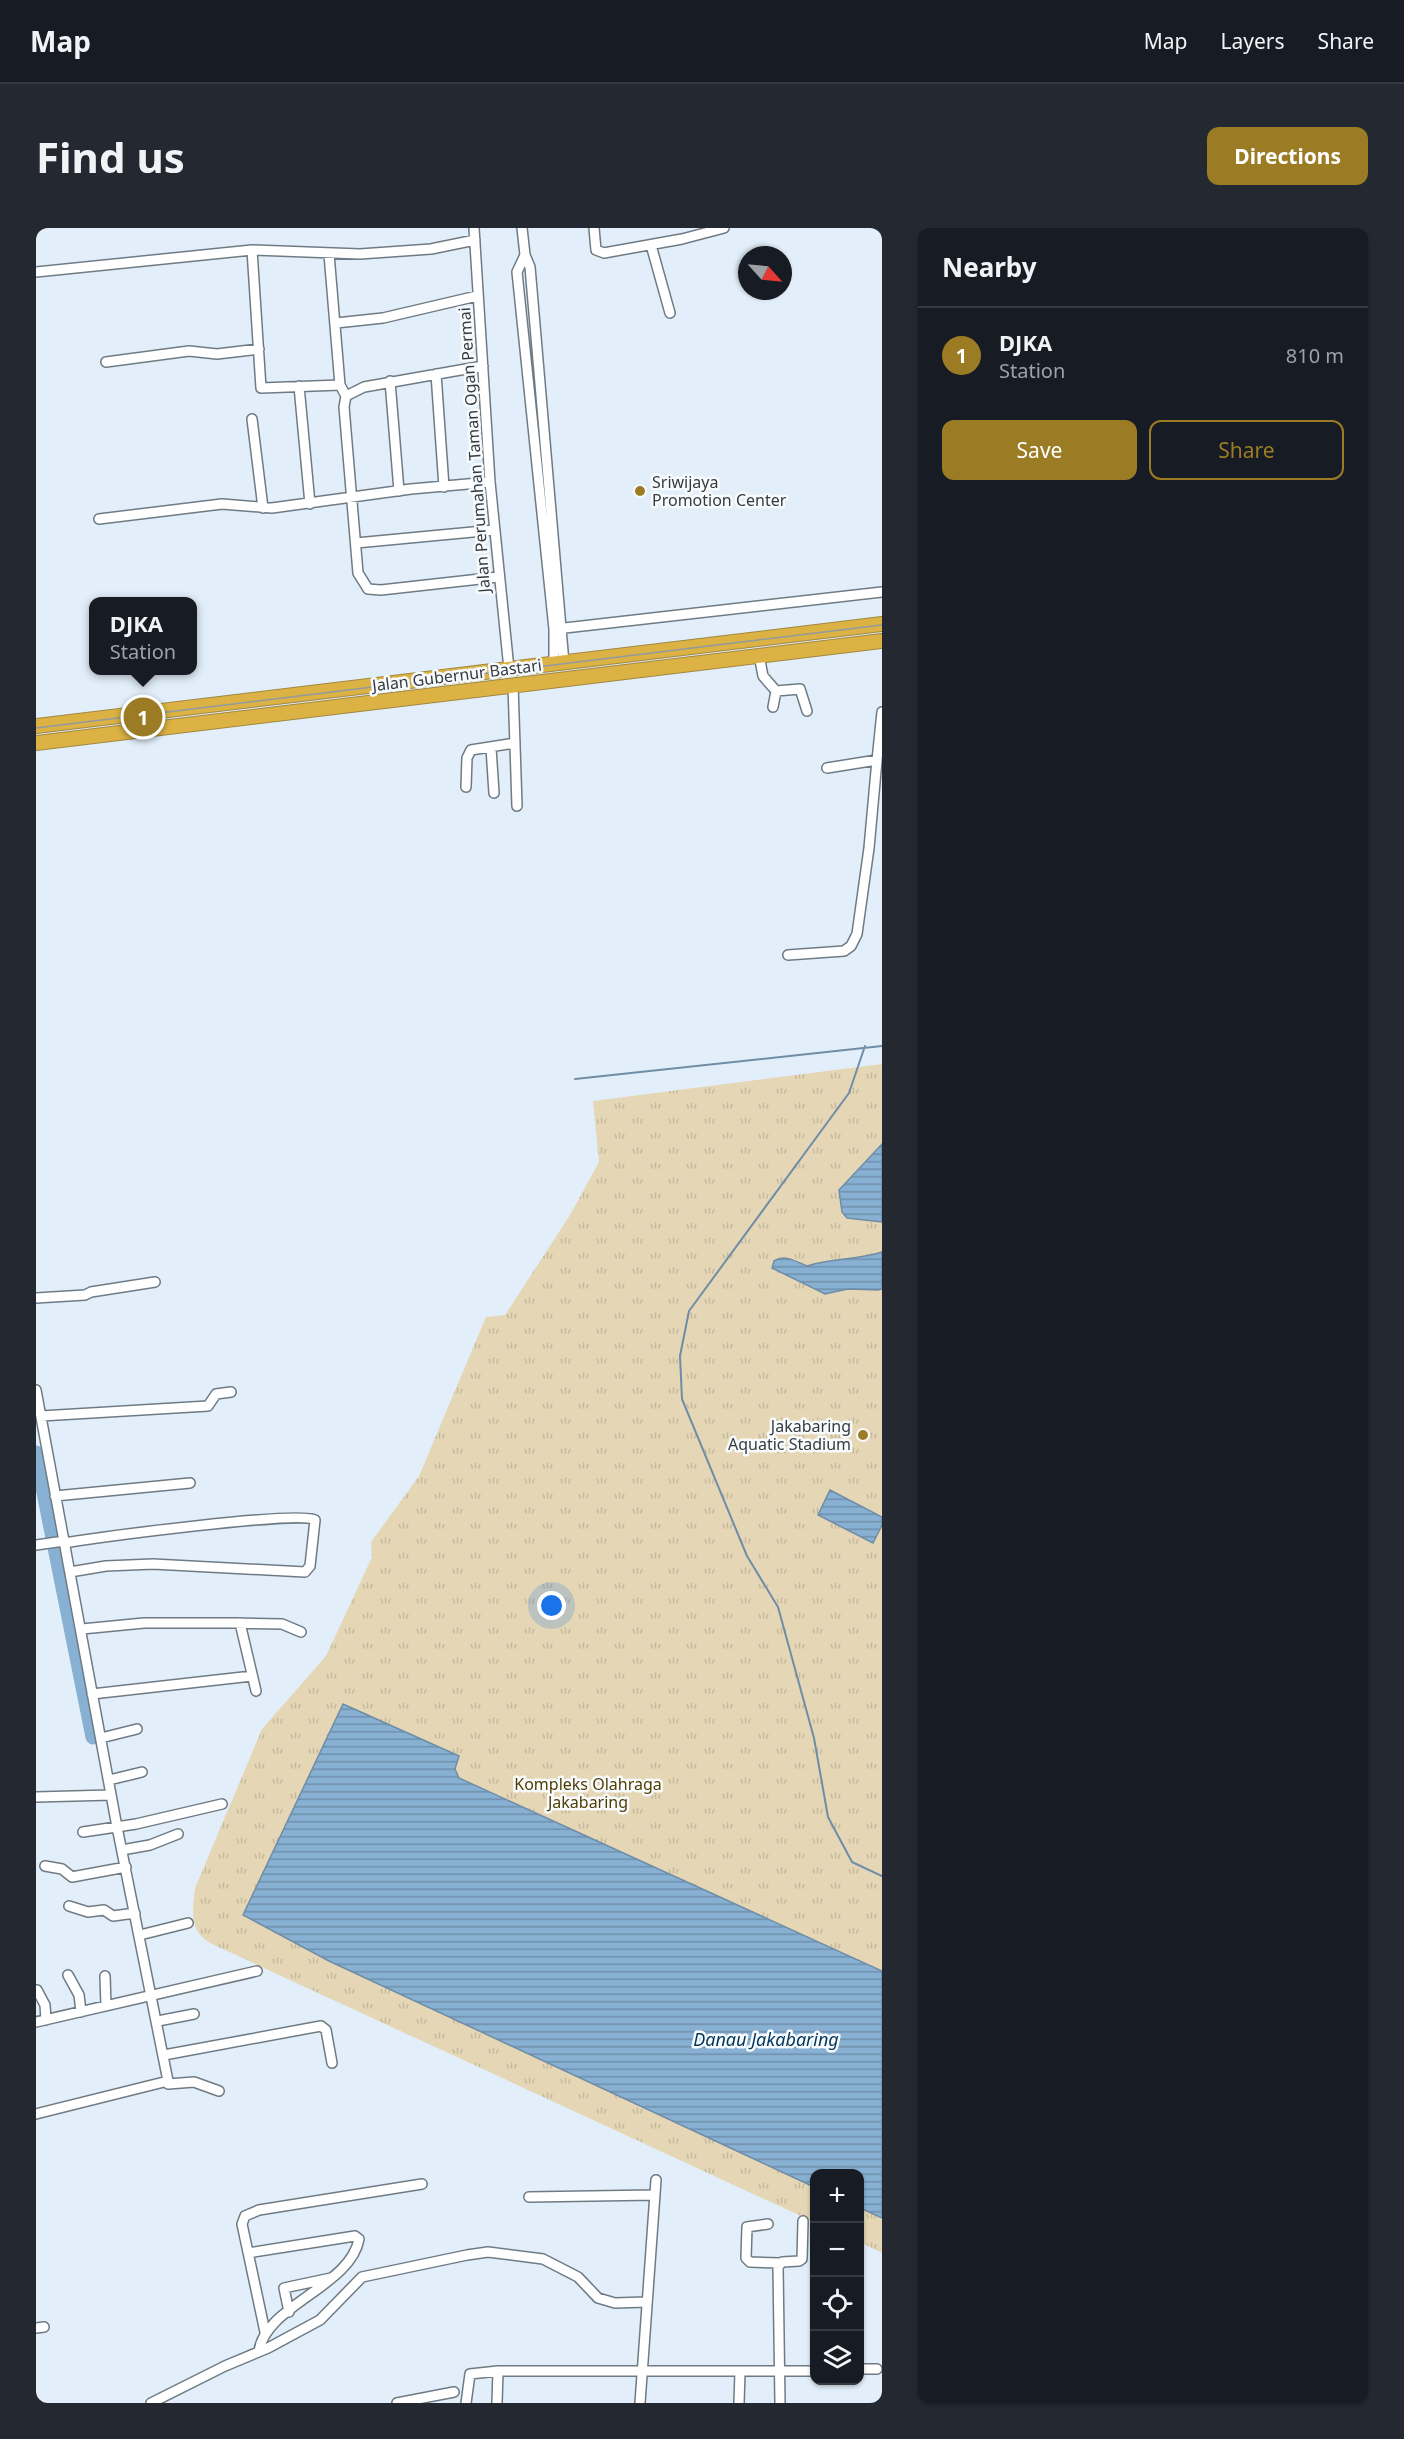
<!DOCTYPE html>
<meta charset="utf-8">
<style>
:root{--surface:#171b24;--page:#242831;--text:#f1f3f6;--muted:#9ea1a6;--line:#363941;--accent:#9b7c25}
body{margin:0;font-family:"Noto Sans",sans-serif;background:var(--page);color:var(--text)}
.controls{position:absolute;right:18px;bottom:18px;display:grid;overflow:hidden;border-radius:12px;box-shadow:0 2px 4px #0004}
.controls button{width:54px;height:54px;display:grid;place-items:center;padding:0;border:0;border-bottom:2px solid var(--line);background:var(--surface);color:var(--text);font:30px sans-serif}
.compass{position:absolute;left:702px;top:18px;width:54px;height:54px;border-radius:50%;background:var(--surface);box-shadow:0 2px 4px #0004;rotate:117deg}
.you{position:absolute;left:516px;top:1378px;width:21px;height:21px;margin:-15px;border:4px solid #fff;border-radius:50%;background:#1a73e8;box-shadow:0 0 0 9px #1a73e833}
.badge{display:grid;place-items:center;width:39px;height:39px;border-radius:50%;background:var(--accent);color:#fff;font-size:20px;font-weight:700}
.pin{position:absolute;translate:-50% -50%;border:3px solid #fff;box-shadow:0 2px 6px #0006}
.popup{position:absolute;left:53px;top:369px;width:108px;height:78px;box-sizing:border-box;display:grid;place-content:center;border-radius:12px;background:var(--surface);filter:drop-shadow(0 2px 4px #0005);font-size:20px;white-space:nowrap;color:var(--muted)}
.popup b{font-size:22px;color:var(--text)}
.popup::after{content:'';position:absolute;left:50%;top:100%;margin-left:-12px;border:12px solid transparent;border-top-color:var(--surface)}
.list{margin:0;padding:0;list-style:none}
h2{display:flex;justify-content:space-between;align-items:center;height:78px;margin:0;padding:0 24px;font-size:26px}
h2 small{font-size:20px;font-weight:400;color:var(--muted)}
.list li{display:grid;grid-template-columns:39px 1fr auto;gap:18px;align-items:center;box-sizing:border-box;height:96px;padding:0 24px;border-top:2px solid var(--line)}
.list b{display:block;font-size:22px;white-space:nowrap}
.list p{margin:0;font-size:20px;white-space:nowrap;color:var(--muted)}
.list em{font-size:20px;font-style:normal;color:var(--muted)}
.actions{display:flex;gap:12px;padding:18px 24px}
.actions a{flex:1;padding:14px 0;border:2px solid var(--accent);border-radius:12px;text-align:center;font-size:21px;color:var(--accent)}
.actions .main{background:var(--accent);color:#fff}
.icon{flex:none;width:33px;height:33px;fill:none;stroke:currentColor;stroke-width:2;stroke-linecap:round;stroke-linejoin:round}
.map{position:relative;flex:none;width:846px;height:2175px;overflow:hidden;border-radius:12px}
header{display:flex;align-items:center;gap:36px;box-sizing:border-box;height:84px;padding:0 30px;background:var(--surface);border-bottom:2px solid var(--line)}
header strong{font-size:28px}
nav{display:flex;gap:33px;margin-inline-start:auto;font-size:21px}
.intro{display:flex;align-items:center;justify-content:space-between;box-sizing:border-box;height:144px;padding:0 36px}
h1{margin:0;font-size:42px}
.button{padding:15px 27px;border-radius:12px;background:var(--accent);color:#fff;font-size:21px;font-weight:700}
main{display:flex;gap:36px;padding:0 36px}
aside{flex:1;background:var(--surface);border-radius:12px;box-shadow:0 2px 4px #0004}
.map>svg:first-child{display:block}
.park{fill:url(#park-tufts)}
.water{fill:url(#water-rules);stroke:#6f8da6;stroke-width:1.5}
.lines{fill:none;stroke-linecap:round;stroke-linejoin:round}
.stream{stroke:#6f8da6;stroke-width:2}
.river{stroke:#87b0d2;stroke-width:15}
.minor-casing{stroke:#6f7b84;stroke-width:12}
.highway-casing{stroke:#a18842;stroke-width:16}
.minor{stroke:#fff;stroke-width:9}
.highway{stroke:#dbb243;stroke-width:14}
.tram{stroke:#909aa1;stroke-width:1.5}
.poi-dot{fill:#9b7c25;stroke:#f8fbfd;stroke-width:2}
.labels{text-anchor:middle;stroke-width:5;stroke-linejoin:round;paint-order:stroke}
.street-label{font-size:16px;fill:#363b3f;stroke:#f8fbfd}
.poi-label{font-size:16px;fill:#363b3f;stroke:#f8fbfd;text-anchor:start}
.park-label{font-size:16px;fill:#513d00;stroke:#f8fbfd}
.water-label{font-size:18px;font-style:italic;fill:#023758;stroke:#f8fbfd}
</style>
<header>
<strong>Map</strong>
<nav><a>Map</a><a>Layers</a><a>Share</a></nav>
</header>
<div class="intro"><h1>Find us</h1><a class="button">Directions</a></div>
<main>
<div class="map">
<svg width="846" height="2175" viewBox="0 0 846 2175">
<defs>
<pattern id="park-tufts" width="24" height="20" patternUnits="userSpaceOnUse" patternTransform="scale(1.5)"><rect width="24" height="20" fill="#e5d7b6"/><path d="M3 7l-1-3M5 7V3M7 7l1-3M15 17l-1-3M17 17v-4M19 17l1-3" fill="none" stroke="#c5b99e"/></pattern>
<pattern id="water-rules" width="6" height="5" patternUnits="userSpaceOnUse" patternTransform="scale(1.5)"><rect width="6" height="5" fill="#87b0d2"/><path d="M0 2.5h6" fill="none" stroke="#6f90ac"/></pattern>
</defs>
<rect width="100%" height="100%" fill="#e2effa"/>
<!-- park -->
<path class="park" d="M 846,836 L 846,2025 L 824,2014 L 824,1946 L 778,1946 L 778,1994 L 176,1716 C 153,1704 156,1684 159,1660 L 226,1501 L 290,1428 L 336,1329 L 335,1314 L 383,1248 L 450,1089 L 469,1087 L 534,987 L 563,934 L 557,873 Z"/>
<!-- water -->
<path class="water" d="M 846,916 L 846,994 L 811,990 L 806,984 L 803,962 Z
M 846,1024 L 846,1061 L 842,1062 L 812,1061 L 789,1066 L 736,1040 L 738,1033 C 749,1026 759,1033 771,1038 C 796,1030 821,1032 846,1024 Z
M 794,1262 L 846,1289 L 846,1297 L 837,1315 L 782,1287 Z
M 307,1476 L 423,1528 L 419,1541 L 423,1550 L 846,1743 L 846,1990 L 824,1980 L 824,1946 L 778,1946 L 778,1959 L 293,1733 L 207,1687 Z"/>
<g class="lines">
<!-- stream -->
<path class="stream" d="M 829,818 L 813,865 L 653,1083 L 644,1128 L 646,1171 L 711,1328 L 742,1379 L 778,1510 L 792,1589 L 816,1634 L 846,1648
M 539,851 L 846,818"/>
<!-- river -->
<path class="river" d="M 0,1225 L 57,1509"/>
<!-- minor casing -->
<g class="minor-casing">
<path id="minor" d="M 438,0 L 454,254 L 473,441
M 486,0 L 489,27 L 494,39 L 528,435
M 558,0 L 560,22 L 568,25 L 646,11 L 688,0
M 615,17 L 634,85
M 216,22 L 225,160 L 304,157 L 310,168
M 293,26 L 304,157
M 489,27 L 481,44 L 518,401 L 518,436
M 0,44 L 216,22 L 324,26 L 395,21 L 439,12
M 300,95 L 347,90 L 441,68
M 70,134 L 153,123 L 181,126 L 223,121
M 447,138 L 328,159 L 310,168 L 308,179 L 322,345 L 332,361 L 345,362 L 462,349
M 400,146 L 408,259
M 354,153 L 363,263
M 263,158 L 274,276
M 216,191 L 227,280
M 63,291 L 186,276 L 236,280 L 375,261 L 454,254
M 320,315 L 458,302
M 520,401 L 846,364
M 723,427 L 727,448 L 740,463 L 737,479
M 477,457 L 481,578
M 740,463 L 764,461 L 771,483
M 455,520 L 458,565
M 841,532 L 846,484
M 430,559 L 431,530 L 435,522 L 479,515
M 752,727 L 808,723 L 815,718 L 821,706 L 833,620 L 841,532 L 791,540
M 0,1070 L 49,1067 L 55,1064 L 119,1054
M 0,1162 L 81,1599 L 132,1853 L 0,1886
M 5,1188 L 172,1178 L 180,1166 L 195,1164
M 19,1268 L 154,1255
M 28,1315 C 60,1310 264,1282 279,1292 L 274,1338 L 269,1344 L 117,1336 L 70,1338 L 34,1344
M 0,1317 L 28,1313
M 204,1395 L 220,1463
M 46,1401 L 108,1395 L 199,1395 L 246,1396 L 265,1404
M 56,1466 L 216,1448
M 65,1510 L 101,1501
M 73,1552 L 106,1544
M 0,1569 L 75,1567
M 47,1604 L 100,1596 L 186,1576
M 86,1622 L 114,1617 L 142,1606
M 9,1638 L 26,1641 L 36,1649 L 90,1639
M 33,1678 L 52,1684 L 68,1682 L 77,1688 L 99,1685
M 104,1707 L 152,1695
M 32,1747 L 43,1767 L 45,1784
M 69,1748 L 70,1778
M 1,1762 L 9,1777 L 10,1792
M 122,1793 L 158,1786
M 0,1794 L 221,1743
M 128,1827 L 285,1798 L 290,1802 L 296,1835
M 132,1856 L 158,1854 L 183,1863
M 493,1969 L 618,1967
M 732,1996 L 711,1999 L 710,2030 L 714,2034 L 744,2035
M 212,2025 L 319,2008 L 323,2011 C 315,2058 229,2078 223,2123
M 253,2084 L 248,2060 L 295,2050
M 0,2100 L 8,2099
M 229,2104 L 206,1996 L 209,1988 L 223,1982 L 386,1956
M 824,2141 L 841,2141
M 115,2175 L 189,2138 L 232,2120 L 284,2092 L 326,2049 L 431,2027 L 452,2024 L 507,2031 L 542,2049 L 562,2070 L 579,2075 L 610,2074
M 361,2175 L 418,2164
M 430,2175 L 434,2146 L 462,2143 L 778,2143
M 461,2175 L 462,2143
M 604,2175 L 620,1952
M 703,2175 L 704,2144
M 744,2175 L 742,2039 L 746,2034 L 763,2033 L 766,2031 L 767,1993"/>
</g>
<!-- highway casing -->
<g class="highway-casing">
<path id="highway" d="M 0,498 L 846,396
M 0,515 L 846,413"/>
</g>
<!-- minor -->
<use href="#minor" class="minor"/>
<!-- highway -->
<use href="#highway" class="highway"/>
<!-- tram -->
<path class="tram" d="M 0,500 L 846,397"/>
</g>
<!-- markers -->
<g class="poi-dot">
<circle cx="604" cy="263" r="6"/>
<circle cx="827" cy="1207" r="6"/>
</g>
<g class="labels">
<!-- street labels -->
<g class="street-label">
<text transform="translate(438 222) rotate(-94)" y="6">Jalan Perumahan Taman Ogan Permai</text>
<text transform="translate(421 447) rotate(-7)" y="6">Jalan Gubernur Bastari</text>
</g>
<!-- poi labels -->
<g class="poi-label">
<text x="616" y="260">Sriwijaya<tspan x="616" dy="18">Promotion Center</tspan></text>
<text x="815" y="1204" text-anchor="end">Jakabaring<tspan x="815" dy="18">Aquatic Stadium</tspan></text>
</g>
<!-- park labels -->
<g class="park-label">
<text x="552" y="1562">Kompleks Olahraga<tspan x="552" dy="18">Jakabaring</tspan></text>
</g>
<!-- water labels -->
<g class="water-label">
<text x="730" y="1818">Danau Jakabaring</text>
</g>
</g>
</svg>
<div class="controls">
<button>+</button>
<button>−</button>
<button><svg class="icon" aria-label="locate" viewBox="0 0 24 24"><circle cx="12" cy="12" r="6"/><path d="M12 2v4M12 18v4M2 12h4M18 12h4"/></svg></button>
<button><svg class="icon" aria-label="layers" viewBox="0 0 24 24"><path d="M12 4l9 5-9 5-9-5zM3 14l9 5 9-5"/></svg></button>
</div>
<svg class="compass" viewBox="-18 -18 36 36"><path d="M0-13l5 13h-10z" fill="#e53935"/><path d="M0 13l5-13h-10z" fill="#9ea1a6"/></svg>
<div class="you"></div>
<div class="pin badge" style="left:107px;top:489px">1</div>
<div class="popup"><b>DJKA</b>Station</div>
</div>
<aside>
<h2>Nearby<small></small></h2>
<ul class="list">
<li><span class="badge">1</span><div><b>DJKA</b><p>Station</p></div><em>810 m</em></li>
</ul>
<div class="actions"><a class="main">Save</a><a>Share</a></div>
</aside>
</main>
